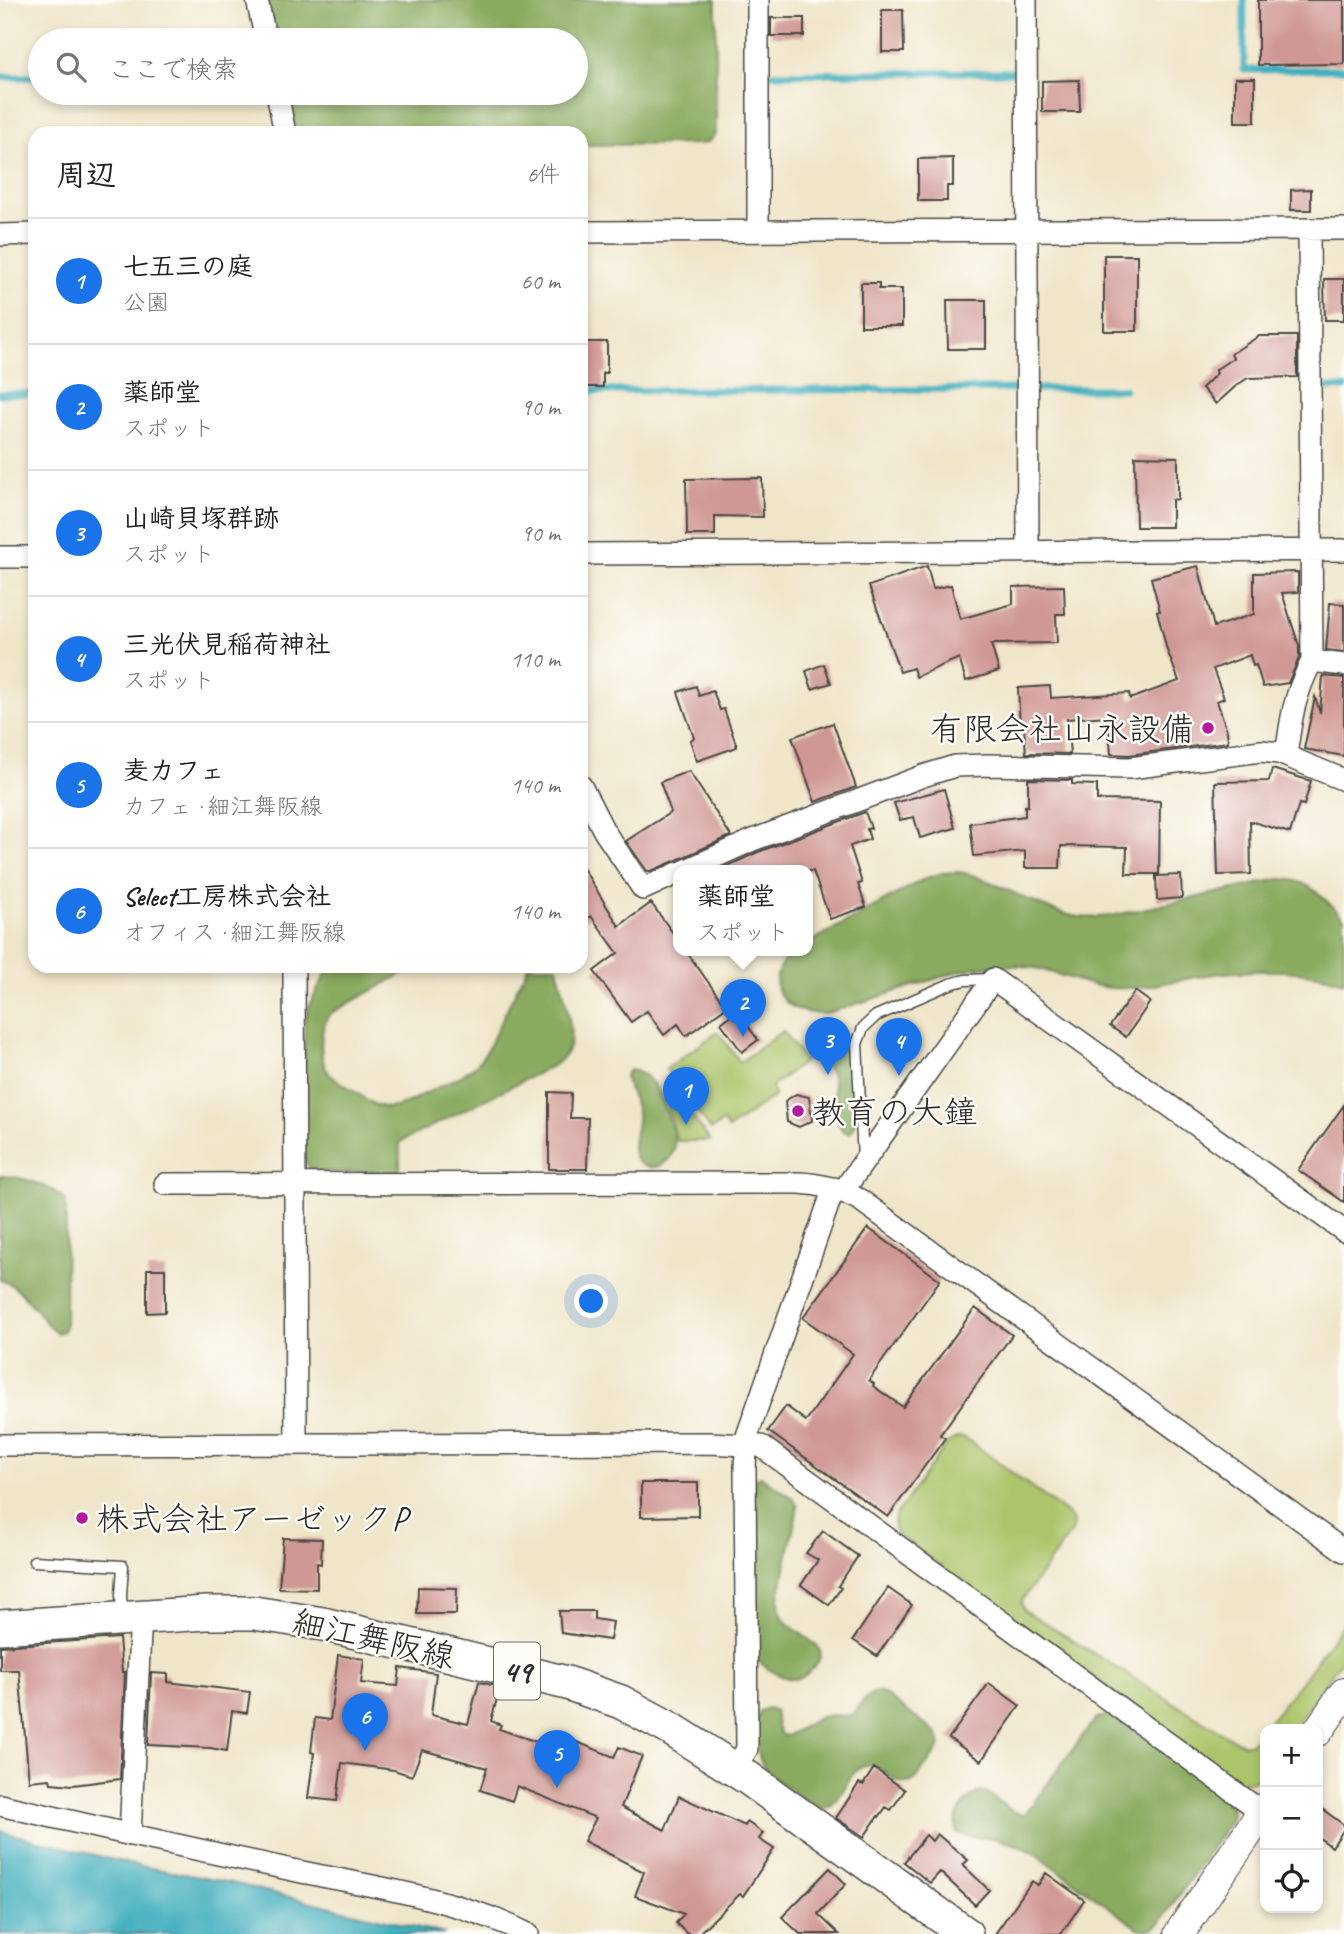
<!DOCTYPE html>
<html lang="ja">
<meta charset="utf-8">
<style>
:root{--surface:#fff;--page:#f2f2f2;--text:#202124;--muted:#757577;--line:#e0e0e0;--accent:#1a73e8}
body{margin:0;font-family:Caveat,"Klee One",sans-serif;background:var(--page);color:var(--text)}
.controls{position:absolute;right:21px;bottom:21px;display:grid;overflow:hidden;border-radius:14px;box-shadow:0 4px 10px #0003}
.controls button{width:63px;height:63px;display:grid;place-items:center;padding:0;border:0;border-bottom:2px solid var(--line);background:var(--surface);color:var(--text);font:35px sans-serif}
.you{position:absolute;left:592px;top:1302px;width:24px;height:24px;margin:-18px;border:5px solid #fff;border-radius:50%;background:#1a73e8;box-shadow:0 0 0 10px #1a73e833}
.badge{display:grid;place-items:center;width:46px;height:46px;border-radius:50%;background:var(--accent);color:#fff;font-size:23px;font-weight:700}
.pin{position:absolute;translate:-50% -58px;filter:drop-shadow(0 2px 4px #0008)}
.pin::after{content:'';position:absolute;top:37px;width:24px;height:21px;background:inherit;clip-path:polygon(0 0,100% 0,50% 100%)}
.popup{position:absolute;left:673px;top:865px;width:140px;height:91px;box-sizing:border-box;display:grid;place-content:center;border-radius:14px;background:var(--surface);filter:drop-shadow(0 2px 5px #0005);font-size:23px;white-space:nowrap;color:var(--muted)}
.popup b{font-size:26px;color:var(--text)}
.popup::after{content:'';position:absolute;left:50%;top:100%;margin-left:-14px;border:14px solid transparent;border-top-color:var(--surface)}
.list{margin:0;padding:0;list-style:none}
h2{display:flex;justify-content:space-between;align-items:center;height:91px;margin:0;padding:0 28px;font-size:30px}
h2 small{font-size:23px;font-weight:400;color:var(--muted)}
.list li{display:grid;grid-template-columns:46px 1fr auto;gap:21px;align-items:center;box-sizing:border-box;height:126px;padding:0 28px;border-top:2px solid var(--line)}
.list b{display:block;font-size:26px;white-space:nowrap}
.list p{margin:0;font-size:23px;white-space:nowrap;color:var(--muted)}
.list em{font-size:23px;font-style:normal;color:var(--muted)}
.icon{flex:none;width:38px;height:38px;fill:none;stroke:currentColor;stroke-width:2;stroke-linecap:round;stroke-linejoin:round}
.map{position:relative;flex:none;width:1344px;height:1934px;overflow:hidden}
.search{position:absolute;background:var(--surface);box-shadow:0 4px 10px #0003;left:28px;top:28px;width:560px;height:77px;display:flex;align-items:center;gap:18px;box-sizing:border-box;padding:0 24px;border-radius:38px;color:var(--muted);font-size:26px}
.panel{position:absolute;background:var(--surface);box-shadow:0 4px 10px #0003;left:28px;top:126px;width:560px;height:847px;border-radius:21px}
.map>svg:first-child{display:block}
.green{fill:#acc56b;stroke:#6c784b;stroke-width:2}
.forest{fill:#89aa5f;stroke:#5a6a45;stroke-width:2}
.water{fill:#40aebd;stroke:#366c74;stroke-width:2}
.lines{fill:none;stroke-linecap:round;stroke-linejoin:round}
.stream{stroke:#40aebd;stroke-width:7}
.building{fill:#d09894}
.lane-casing{stroke:#484743;stroke-width:13}
.street-casing{stroke:#484743;stroke-width:24}
.secondary-casing{stroke:#484743;stroke-width:32}
.primary-casing{stroke:#484743;stroke-width:36}
.lane{stroke:#fff;stroke-width:10}
.street{stroke:#fff;stroke-width:21}
.secondary{stroke:#fff;stroke-width:30}
.primary{stroke:#fff;stroke-width:33}
.poi-dot{fill:#b5179e;stroke:#fdfcf7;stroke-width:2.5}
.labels{text-anchor:middle;stroke-width:5;stroke-linejoin:round;paint-order:stroke}
.shield{fill:#fdfcf7;stroke:#6a6a68;stroke-width:2}
.shield-label{font-size:32px;font-weight:bold;fill:#2b2b2b}
.poi-label{font-size:33px;fill:#2b2b2b;stroke:#fdfcf7;text-anchor:start}
.street-label{font-size:33px;fill:#2b2b2b;stroke:#fdfcf7}
</style>
<div class="map">
<svg width="1344" height="1934" viewBox="0 0 1344 1934">
<rect width="100%" height="100%" fill="#fdfcf7"/>
<filter id="ink" filterUnits="userSpaceOnUse"><feTurbulence type="fractalNoise" baseFrequency=".0143" numOctaves="2"/><feDisplacementMap in="SourceGraphic" scale="14" xChannelSelector="R" yChannelSelector="G"/><feConvolveMatrix kernelMatrix="1 2 1 2 8 2 1 2 1" color-interpolation-filters="sRGB"/></filter>
<filter id="wash" filterUnits="userSpaceOnUse"><feTurbulence type="fractalNoise" baseFrequency=".00686" numOctaves="4" result="noise"/><feDisplacementMap in="SourceGraphic" scale="28" xChannelSelector="R" yChannelSelector="G"/><feGaussianBlur stdDeviation="1.57" result="paint"/><feColorMatrix in="noise" values="0 0 0 0 0 0 0 0 0 0 0 0 0 0 0 0 0 1.4 0 .05"/><feComposite in="paint" operator="in"/></filter>
<g filter="url(#wash)">
<rect width="100%" height="100%" fill="#efe5c9"/>
<!-- green -->
<path class="green" d="M 783,1031 L 805,1061 L 772,1086 L 774,1096 L 728,1129 L 723,1122 L 711,1130 L 666,1069 L 718,1032 L 740,1062 Z
M 673,1096 L 680,1106 L 687,1109 L 710,1141 L 677,1141 L 666,1098 Z
M 959,1437 L 965,1438 L 1069,1515 C 1073,1520 1074,1524 1072,1531 L 1022,1600 L 1021,1603 L 1024,1610 L 1227,1736 L 1243,1744 L 1250,1744 L 1254,1741 L 1301,1682 L 1344,1622 L 1344,1656 L 1293,1729 L 1265,1729 C 1265,1755 1273,1790 1234,1780 L 897,1534 L 894,1529 L 895,1516 L 948,1442 Z"/>
<!-- forest -->
<path class="forest" d="M 266,0 L 716,0 L 716,131 C 713,139 710,142 701,144 L 581,145 L 581,133 L 295,133 L 286,93 L 576,93 L 576,40 L 275,40 Z
M 960,872 C 999,881 1033,907 1073,916 C 1085,919 1098,917 1111,916 L 1280,879 C 1310,878 1324,899 1344,918 L 1344,982 C 1301,967 1240,969 1196,977 C 1169,982 1139,990 1111,988 C 1086,986 1063,975 1039,969 C 1015,963 984,965 960,971 L 825,1014 C 783,1015 758,983 793,951 L 808,951 L 808,943 L 926,878 L 943,873 Z
M 330,966 L 417,966 L 331,1013 C 318,1027 318,1060 330,1075 L 375,1105 L 387,1108 L 400,1106 L 461,1076 L 477,1064 L 487,1050 L 528,966 L 557,966 C 561,986 574,1025 570,1043 C 568,1054 561,1059 554,1065 L 400,1142 L 400,1172 L 318,1172 C 309,1169 306,1164 303,1156 L 305,1020 L 310,1004 Z
M 826,1035 C 834,1038 840,1041 844,1047 C 854,1062 862,1120 850,1133 L 843,1131 C 830,1114 837,1096 832,1076 C 828,1061 807,1057 814,1038 Z
M 631,1070 C 656,1075 664,1101 670,1123 C 672,1132 676,1140 674,1149 C 669,1168 642,1176 634,1155 C 630,1142 639,1126 637,1112 C 635,1100 628,1089 625,1076 L 627,1072 Z
M 0,1176 C 19,1176 54,1186 66,1201 L 65,1326 L 63,1331 L 57,1333 L 52,1330 C 38,1314 22,1286 0,1280 Z
M 760,1476 L 793,1498 L 798,1507 L 779,1596 C 778,1621 789,1625 807,1638 C 811,1641 817,1644 819,1649 C 825,1659 809,1674 800,1678 C 786,1683 761,1666 754,1655 L 754,1479 Z
M 877,1692 L 884,1694 L 936,1733 C 940,1738 941,1741 939,1748 L 916,1779 C 895,1795 883,1757 862,1767 C 844,1775 844,1805 822,1809 C 808,1803 771,1778 763,1766 C 757,1756 758,1744 757,1733 C 757,1724 757,1718 760,1711 L 767,1708 L 775,1711 C 777,1720 775,1730 783,1736 C 799,1733 810,1718 827,1716 C 835,1714 842,1717 851,1715 C 860,1707 865,1695 877,1692 Z
M 1110,1715 L 1121,1720 L 1225,1796 C 1232,1805 1234,1810 1230,1821 L 1160,1923 C 1153,1930 1147,1931 1138,1928 L 1033,1852 C 1019,1845 1006,1840 990,1838 C 979,1837 967,1837 957,1833 C 951,1817 967,1796 982,1791 C 997,1796 1009,1815 1025,1814 L 1090,1726 L 1098,1718 Z"/>
<!-- water -->
<path class="water" d="M 0,1831 L 130,1864 L 232,1883 L 445,1934 L 0,1934 Z"/>
<g class="lines">
<!-- stream -->
<path class="stream" d="M 1244,0 L 1244,70 L 1344,69
M 768,74 L 1015,72
M 0,77 L 40,77
M 1321,388 L 1344,388
M 1038,389 L 1124,389
M 581,391 L 1016,389
M 0,394 L 35,394"/>
</g>
<g id="blocks">
<!-- building -->
<path class="building" d="M 1258,0 L 1344,0 L 1344,64 L 1258,65 Z
M 882,10 L 903,10 L 904,52 L 882,52 Z
M 771,18 L 804,18 L 804,36 L 771,36 Z
M 1235,78 L 1255,78 L 1255,122 L 1235,122 Z
M 1079,80 L 1080,112 L 1042,112 L 1042,81 Z
M 953,158 L 953,186 L 947,186 L 947,201 L 918,201 L 918,159 Z
M 1311,189 L 1311,210 L 1291,210 L 1291,190 Z
M 1104,255 L 1137,255 L 1137,331 L 1104,331 Z
M 1324,279 L 1344,279 L 1344,320 L 1325,320 Z
M 861,283 L 879,283 L 879,289 L 902,289 L 902,326 L 861,326 Z
M 947,300 L 986,300 L 986,349 L 948,349 Z
M 1259,336 L 1297,336 L 1297,377 L 1248,378 L 1237,385 L 1216,404 L 1202,388 L 1217,373 L 1215,370 L 1233,358 L 1231,354 Z
M 581,342 L 607,342 L 607,373 L 603,373 L 603,387 L 581,387 Z
M 1135,456 L 1178,457 L 1178,499 L 1172,500 L 1172,527 L 1136,527 Z
M 762,478 L 763,517 L 715,516 L 715,535 L 687,535 L 686,479 Z
M 927,566 L 933,589 L 951,585 L 960,619 L 1013,604 L 1013,587 L 1064,586 L 1065,614 L 1056,614 L 1057,643 L 991,644 L 999,671 L 966,681 L 959,658 L 916,677 L 913,668 L 900,672 L 869,586 Z
M 1198,566 L 1214,627 L 1254,614 L 1254,573 L 1298,572 L 1298,592 L 1282,593 L 1299,646 L 1299,658 L 1288,683 L 1263,687 L 1256,665 L 1253,666 L 1250,655 L 1213,669 L 1224,698 L 1217,701 L 1227,731 L 1228,742 L 1129,755 L 1111,754 L 1108,716 L 1067,719 L 1070,754 L 1026,753 L 1024,727 L 1020,728 L 1018,688 L 1050,686 L 1051,698 L 1129,693 L 1130,699 L 1179,681 L 1167,650 L 1157,611 L 1160,611 L 1151,578 Z
M 1330,603 L 1344,604 L 1344,652 L 1326,650 Z
M 824,664 L 831,683 L 812,689 L 806,671 Z
M 1323,676 L 1344,678 L 1344,756 L 1304,749 L 1315,697 L 1320,713 Z
M 696,686 L 699,696 L 713,691 L 720,710 L 724,709 L 737,747 L 697,761 L 690,740 L 694,738 L 678,692 Z
M 833,723 L 856,787 L 815,802 L 792,737 Z
M 1272,769 L 1311,781 L 1304,805 L 1299,804 L 1290,833 L 1250,821 L 1251,874 L 1218,875 L 1215,782 L 1269,781 Z
M 689,771 L 731,836 L 677,860 L 651,871 L 647,871 L 626,841 L 671,812 L 660,782 Z
M 1028,779 L 1072,780 L 1072,784 L 1097,785 L 1097,800 L 1160,801 L 1159,874 L 1126,874 L 1127,847 L 1061,846 L 1060,868 L 1025,868 L 1025,851 L 974,856 L 970,823 L 1025,816 L 1025,806 L 1028,806 Z
M 944,789 L 955,828 L 920,838 L 914,817 L 900,820 L 894,803 Z
M 865,812 L 871,828 L 867,829 L 870,839 L 850,846 L 862,883 L 858,884 L 866,907 L 830,919 L 813,871 L 717,871 L 758,852 Z
M 581,865 L 619,926 L 651,903 L 678,940 L 678,951 L 686,951 L 726,1007 L 686,1036 L 678,1024 L 664,1035 L 647,1011 L 631,1022 L 594,971 L 618,953 L 591,916 L 581,922 Z
M 1181,875 L 1182,898 L 1157,900 L 1156,876 Z
M 1135,991 L 1150,1002 L 1126,1037 L 1110,1026 Z
M 737,1011 L 758,1040 L 742,1052 L 721,1023 Z
M 549,1092 L 571,1093 L 570,1118 L 588,1118 L 587,1169 L 549,1169 Z
M 796,1094 L 809,1097 L 812,1121 L 799,1127 L 787,1122 L 785,1101 Z
M 1344,1105 L 1344,1202 L 1298,1170 Z
M 868,1228 L 940,1280 L 869,1380 L 874,1384 L 873,1386 L 903,1407 L 975,1308 L 1012,1335 L 940,1435 L 945,1438 L 888,1517 L 768,1431 L 786,1406 L 806,1421 L 853,1354 L 803,1318 Z
M 147,1269 L 165,1269 L 165,1312 L 147,1313 Z
M 641,1483 L 698,1483 L 698,1516 L 641,1517 Z
M 823,1531 L 858,1556 L 838,1586 L 841,1588 L 829,1605 L 801,1585 L 818,1560 L 806,1553 Z
M 283,1538 L 322,1539 L 321,1564 L 317,1563 L 317,1589 L 279,1588 Z
M 418,1587 L 457,1588 L 456,1614 L 417,1614 Z
M 888,1588 L 912,1605 L 877,1656 L 853,1640 Z
M 559,1611 L 594,1611 L 594,1619 L 613,1622 L 610,1640 L 561,1633 Z
M 119,1638 L 122,1672 L 125,1672 L 120,1779 L 73,1785 L 51,1783 L 50,1779 L 29,1781 L 19,1670 L 0,1670 L 0,1646 Z
M 338,1655 L 364,1659 L 361,1683 L 398,1686 L 400,1668 L 436,1673 L 431,1715 L 468,1724 L 479,1682 L 500,1687 L 491,1721 L 501,1725 L 499,1729 L 557,1749 L 562,1736 L 614,1757 L 619,1747 L 642,1756 L 621,1807 L 665,1830 L 679,1796 L 745,1826 L 747,1822 L 763,1833 L 759,1839 L 774,1849 L 743,1896 L 740,1894 L 698,1934 L 687,1934 L 676,1923 L 684,1914 L 635,1896 L 644,1872 L 584,1841 L 596,1818 L 517,1786 L 512,1801 L 480,1790 L 487,1768 L 422,1750 L 412,1776 L 394,1770 L 342,1763 L 337,1801 L 308,1798 L 314,1753 L 311,1752 L 315,1718 L 330,1720 Z
M 151,1673 L 168,1674 L 168,1682 L 250,1692 L 247,1713 L 232,1711 L 227,1751 L 210,1748 L 148,1745 Z
M 989,1683 L 1020,1706 L 981,1761 L 949,1738 Z
M 874,1768 L 905,1790 L 891,1810 L 886,1807 L 879,1817 L 878,1816 L 864,1837 L 836,1818 L 859,1783 L 863,1785 Z
M 1318,1806 L 1344,1825 L 1344,1829 L 1332,1847 L 1318,1837 Z
M 937,1834 L 968,1860 L 963,1865 L 989,1890 L 975,1905 L 940,1872 L 930,1883 L 904,1862 L 926,1835 L 932,1841 Z
M 830,1868 L 846,1884 L 818,1914 L 839,1934 L 800,1934 L 782,1917 Z
M 1046,1873 L 1084,1900 L 1061,1934 L 995,1934 L 1032,1881 L 1038,1885 Z"/>
</g>
</g>
<g filter="url(#ink)">
<use href="#blocks" fill-opacity="0" stroke="#484743" stroke-width="2"/>
<g class="lines">
<!-- lane casing -->
<g class="lane-casing">
<path id="lane" d="M 863,1159 L 857,1044 L 863,1028 L 876,1016 L 950,984 L 965,980 L 993,979
M 34,1561 L 123,1566 L 121,1595 L 122,1616"/>
</g>
<!-- street casing -->
<g class="street-casing">
<path id="street" d="M 257,0 L 266,40
M 758,0 L 758,231
M 1026,0 L 1028,552
M 277,93 L 285,133
M 581,232 L 1344,229
M 0,235 L 35,234
M 581,554 L 1344,550
M 0,557 L 35,557
M 1312,661 L 1344,665
M 1286,756 C 1291,719 1294,695 1312,661 L 1309,229
M 581,786 L 604,831 L 643,889 L 678,873
M 684,871 L 753,840 L 923,776 L 955,766 L 987,765 L 1130,768 L 1261,751 L 1279,753 L 1344,780
M 294,966 L 296,1444
M 165,1184 L 799,1183 C 822,1184 840,1189 860,1200 L 1344,1551
M 843,1191 L 993,979 L 1344,1231
M 0,1445 L 710,1443 L 761,1446 L 1262,1812
M 734,1770 L 747,1749 L 745,1467 L 747,1436 L 834,1188
M 0,1805 C 99,1828 198,1850 297,1871 C 374,1887 457,1898 528,1934
M 130,1835 L 140,1634 L 138,1617"/>
</g>
<!-- secondary casing -->
<g class="secondary-casing">
<path id="secondary" d="M 1318,1731 L 1344,1693
M 1179,1934 L 1265,1808"/>
</g>
<!-- primary casing -->
<g class="primary-casing">
<path id="primary" d="M 0,1627 L 206,1613 L 254,1613 L 323,1624 L 567,1683 L 621,1702 L 671,1729 L 748,1778 L 966,1934"/>
</g>
<!-- lane -->
<use href="#lane" class="lane"/>
<!-- street -->
<use href="#street" class="street"/>
<!-- secondary -->
<use href="#secondary" class="secondary"/>
<!-- primary -->
<use href="#primary" class="primary"/>
</g>
</g>
<!-- markers -->
<g class="poi-dot">
<circle cx="1208" cy="728" r="7"/>
<circle cx="798" cy="1111" r="7"/>
<circle cx="82" cy="1518" r="7"/>
</g>
<g class="labels">
<!-- shield labels -->
<rect class="shield" x="494" y="1642.5" width="46" height="57" rx="5"/>
<g class="shield-label">
<text x="517" y="1682">49</text>
</g>
<!-- poi labels -->
<g class="poi-label">
<text x="1194" y="740" text-anchor="end">有限会社山永設備</text>
<text x="812" y="1123">教育の大鐘</text>
<text x="96" y="1530">株式会社アーゼックP</text>
</g>
<!-- street labels -->
<g class="street-label">
<text transform="translate(374 1638) rotate(13)" y="12">細江舞阪線</text>
</g>
</g>
</svg>
<div class="controls">
<button>+</button>
<button>−</button>
<button><svg class="icon" aria-label="locate" viewBox="0 0 24 24"><circle cx="12" cy="12" r="6"/><path d="M12 2v4M12 18v4M2 12h4M18 12h4"/></svg></button>
</div>
<div class="you"></div>
<div class="pin badge" style="left:686px;top:1125px">1</div>
<div class="pin badge" style="left:743px;top:1037px">2</div>
<div class="popup"><b>薬師堂</b>スポット</div>
<div class="pin badge" style="left:828px;top:1075px">3</div>
<div class="pin badge" style="left:899px;top:1076px">4</div>
<div class="pin badge" style="left:557px;top:1788px">5</div>
<div class="pin badge" style="left:365px;top:1751px">6</div>
<div class="search"><svg class="icon" aria-label="search" viewBox="0 0 24 24"><circle cx="10" cy="10" r="6"/><path d="M15 15l6 6"/></svg>ここで検索</div>
<section class="panel">
<h2>周辺<small>6件</small></h2>
<ul class="list">
<li><span class="badge">1</span><div><b>七五三の庭</b><p>公園</p></div><em>60 m</em></li>
<li><span class="badge">2</span><div><b>薬師堂</b><p>スポット</p></div><em>90 m</em></li>
<li><span class="badge">3</span><div><b>山崎貝塚群跡</b><p>スポット</p></div><em>90 m</em></li>
<li><span class="badge">4</span><div><b>三光伏見稲荷神社</b><p>スポット</p></div><em>110 m</em></li>
<li><span class="badge">5</span><div><b>麦カフェ</b><p>カフェ · 細江舞阪線</p></div><em>140 m</em></li>
<li><span class="badge">6</span><div><b>Select工房株式会社</b><p>オフィス · 細江舞阪線</p></div><em>140 m</em></li>
</ul>
</section>
</div>
